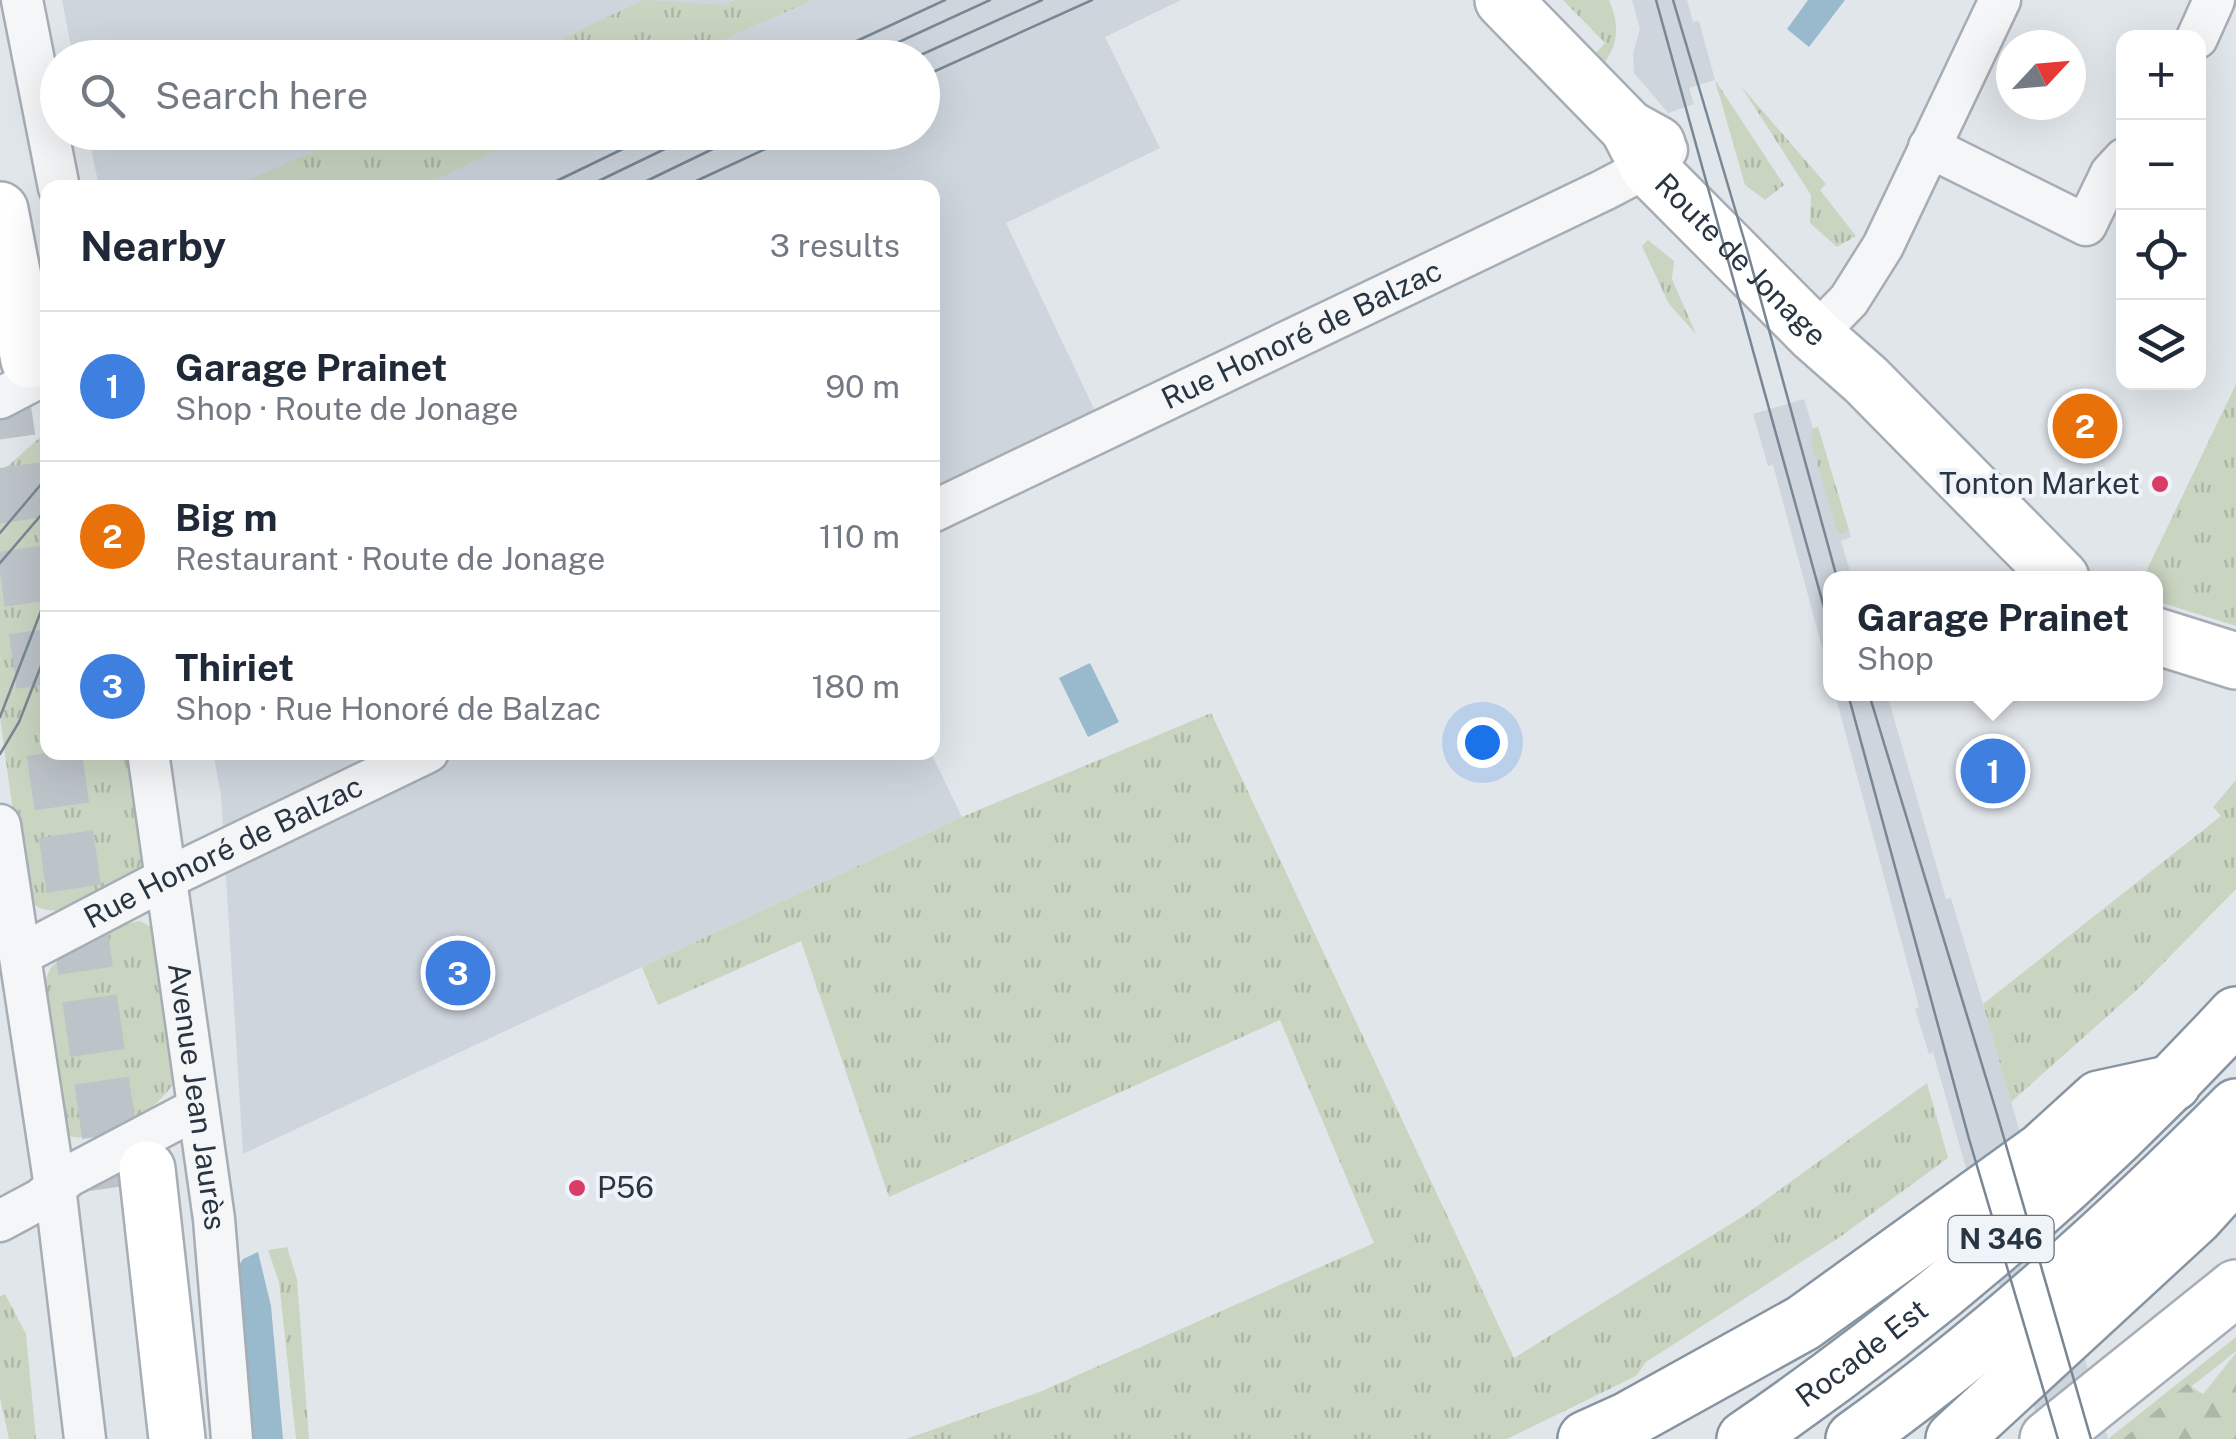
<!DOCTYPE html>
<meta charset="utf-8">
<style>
:root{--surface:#fff;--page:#f2f2f3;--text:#1f2937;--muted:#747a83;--line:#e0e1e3;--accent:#b45309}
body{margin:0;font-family:"Public Sans",sans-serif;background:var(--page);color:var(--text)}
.controls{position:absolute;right:30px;top:30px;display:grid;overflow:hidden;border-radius:20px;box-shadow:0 10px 40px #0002}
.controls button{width:90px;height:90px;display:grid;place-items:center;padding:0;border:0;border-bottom:2px solid var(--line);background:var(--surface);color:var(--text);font:50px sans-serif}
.compass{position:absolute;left:1996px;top:30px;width:90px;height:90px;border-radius:50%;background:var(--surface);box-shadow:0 10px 40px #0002;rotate:64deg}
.you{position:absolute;left:1482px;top:742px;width:35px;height:35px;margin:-25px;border:8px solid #fff;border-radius:50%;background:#1a73e8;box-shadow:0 0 0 15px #1a73e833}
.badge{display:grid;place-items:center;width:65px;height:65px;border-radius:50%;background:var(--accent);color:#fff;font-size:32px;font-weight:700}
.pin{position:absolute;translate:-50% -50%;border:5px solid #fff;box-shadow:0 2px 10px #0006}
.popup{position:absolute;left:1823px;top:571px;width:340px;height:130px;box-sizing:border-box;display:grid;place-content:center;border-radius:20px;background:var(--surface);filter:drop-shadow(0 2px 8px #0005);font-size:32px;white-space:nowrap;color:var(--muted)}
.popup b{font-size:38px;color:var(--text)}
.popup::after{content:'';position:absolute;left:50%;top:100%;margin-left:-20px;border:20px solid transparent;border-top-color:var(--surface)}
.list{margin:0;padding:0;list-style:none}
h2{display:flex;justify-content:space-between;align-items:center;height:130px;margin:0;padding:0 40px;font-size:42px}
h2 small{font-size:32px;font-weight:400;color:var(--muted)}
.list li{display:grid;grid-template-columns:65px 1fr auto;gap:30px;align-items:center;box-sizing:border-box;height:150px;padding:0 40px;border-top:2px solid var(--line)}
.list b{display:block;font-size:38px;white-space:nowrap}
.list p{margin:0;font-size:32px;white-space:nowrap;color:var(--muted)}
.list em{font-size:32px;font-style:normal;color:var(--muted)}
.icon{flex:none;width:55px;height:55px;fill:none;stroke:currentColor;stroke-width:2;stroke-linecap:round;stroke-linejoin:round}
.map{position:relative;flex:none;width:2236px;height:1439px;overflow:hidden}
.search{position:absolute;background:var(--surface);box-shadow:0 10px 40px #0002;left:40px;top:40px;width:900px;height:110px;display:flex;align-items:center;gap:25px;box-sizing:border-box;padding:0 35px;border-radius:55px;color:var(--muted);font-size:38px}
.panel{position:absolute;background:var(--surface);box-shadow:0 10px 40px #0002;left:40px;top:180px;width:900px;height:580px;border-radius:20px}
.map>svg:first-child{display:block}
.built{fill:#ced5dd}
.grass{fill:url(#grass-tufts)}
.forest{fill:url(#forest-firs)}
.water{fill:#99b9cd}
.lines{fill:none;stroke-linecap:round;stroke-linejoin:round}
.secondary-tunnel{stroke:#bcc3c9;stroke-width:55;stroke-dasharray:55 28;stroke-linecap:butt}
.street-casing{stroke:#a6adb5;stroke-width:45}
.secondary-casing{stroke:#a6adb5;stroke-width:60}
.highway-casing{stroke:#8795a2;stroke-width:60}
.street{stroke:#f4f6f8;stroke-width:40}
.secondary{stroke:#fff;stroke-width:55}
.highway{stroke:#fff;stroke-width:55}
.tram{stroke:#798795;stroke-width:2.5}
.poi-dot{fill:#d83d68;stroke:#f0f4f8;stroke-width:4}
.labels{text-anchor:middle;stroke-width:8;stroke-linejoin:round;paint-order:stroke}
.shield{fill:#f0f4f8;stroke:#646e79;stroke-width:2.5}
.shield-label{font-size:28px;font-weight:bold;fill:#283543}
.street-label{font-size:30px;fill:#283543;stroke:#f0f4f8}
.poi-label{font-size:30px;fill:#283543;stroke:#f0f4f8;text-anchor:end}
</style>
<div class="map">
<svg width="2236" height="1439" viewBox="0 0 2236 1439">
<defs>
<pattern id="grass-tufts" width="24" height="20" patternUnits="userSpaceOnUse" patternTransform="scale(2.5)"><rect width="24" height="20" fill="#c9d5c1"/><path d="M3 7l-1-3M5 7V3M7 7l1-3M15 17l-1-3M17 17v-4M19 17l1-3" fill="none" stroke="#adb7a7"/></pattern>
<pattern id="forest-firs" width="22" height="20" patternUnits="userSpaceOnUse" patternTransform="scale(2.5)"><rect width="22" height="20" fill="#c9d5c1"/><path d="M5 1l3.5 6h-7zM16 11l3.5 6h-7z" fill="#adb7a7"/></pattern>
</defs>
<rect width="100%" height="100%" fill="#e1e6eb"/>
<!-- built -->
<path class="built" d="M 62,0 L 1181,0 L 1105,37 L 1160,148 L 1006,223 L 1097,415 L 933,490 L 932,188 L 99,187 L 88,133 L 922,132 L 922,58 L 73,57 Z
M 1632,0 L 1687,0 L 1693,22 L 1699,21 L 1715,80 L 1689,88 L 1694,104 L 1668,113 L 1634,73 L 1633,54 L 1640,29 Z
M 1804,399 L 1813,428 L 1818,427 L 1851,537 L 1841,541 L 1852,578 L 1830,578 L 1830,677 L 1773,465 L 1768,466 L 1753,414 Z
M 1835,694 L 1887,694 L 1946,899 L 1951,898 L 1983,1004 L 2108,1439 L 2043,1439 L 1933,1052 L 1929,1054 L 1915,1009 L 1919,1007 Z
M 213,753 L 931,753 L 962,817 L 243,1154 L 221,795 Z"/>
<!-- grass -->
<path class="grass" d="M 643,0 L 725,5 L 736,0 L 812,0 L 685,57 L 524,57 Z
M 1563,0 L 1609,0 C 1620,26 1619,45 1601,67 L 1591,58 L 1605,43 Z
M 1715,80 L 1784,185 L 1765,200 L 1745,185 Z
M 1741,86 L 1826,184 L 1820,190 L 1856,236 L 1837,247 L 1810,223 L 1811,195 Z
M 359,132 L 533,132 L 533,133 L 421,187 L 232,187 Z
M 1648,240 L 1674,261 L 1672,279 L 1696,334 L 1669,304 L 1642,246 Z
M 2236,384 L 2236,626 L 2156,601 L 2156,578 L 2143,578 Z
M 1818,427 L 1849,531 L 1838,534 L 1811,442 L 1813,429 Z
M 47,431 L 48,752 L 134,753 L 146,859 L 138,871 C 107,888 47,938 24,891 L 0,718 L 0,473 Z
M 1211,713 L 1514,1358 L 1745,1215 L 1927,1083 L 1948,1158 L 1840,1237 L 1646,1362 L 1636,1376 L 1507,1439 L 906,1439 L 1042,1391 L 1374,1243 L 1280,1020 L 889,1197 L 801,941 L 658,1005 L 642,967 L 962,817 Z
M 2236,780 L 2236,889 L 2138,989 L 2011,1102 L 1983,1004 L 2221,816 L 2213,807 Z
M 140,921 L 153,928 L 178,1074 C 164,1109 105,1145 68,1136 L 56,1124 L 42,988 L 51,967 L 64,956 L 126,924 Z
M 287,1247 L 297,1279 L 309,1439 L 296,1439 L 279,1282 L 268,1250 Z
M 5,1294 L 26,1334 L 36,1439 L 9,1439 L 0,1398 L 0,1296 Z
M 2236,1337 L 2236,1351 L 2132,1434 L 2123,1439 L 2108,1439 Z"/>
<!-- forest -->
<path class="forest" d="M 2236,1353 L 2236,1439 L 2123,1439 L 2187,1384 L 2203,1394 Z"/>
<!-- water -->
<path class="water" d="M 1808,0 L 1845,0 L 1809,47 L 1787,29 Z
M 1090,663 L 1119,722 L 1088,737 L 1059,678 Z
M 258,1252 L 271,1306 L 283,1439 L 247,1439 L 234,1273 L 243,1259 Z"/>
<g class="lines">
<!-- secondary-tunnel -->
<path class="secondary-tunnel" d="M 0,384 L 48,711
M 54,752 L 117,1187"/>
<!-- street casing -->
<g class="street-casing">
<g id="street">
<path d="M 22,0 L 59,188"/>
<path d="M 2197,38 L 2214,0"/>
<path d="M 1929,147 L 2086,225 L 2111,173 L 2124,159"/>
<path d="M 1815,335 L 1849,300 L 1883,246 L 2000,0"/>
<path d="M 0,398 L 48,373"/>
<path id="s1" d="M 932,512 L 1604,190 L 1648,167 L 1667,150"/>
<path id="s2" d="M 148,752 L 214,1219 L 232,1439"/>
<path d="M 0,825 L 55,1187 L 85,1439"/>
<path id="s3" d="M 20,955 L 167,878 L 428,752"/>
<path d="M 0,1221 L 41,1199 L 69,1176 L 198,1108"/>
</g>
</g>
<!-- secondary casing -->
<g class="secondary-casing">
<g id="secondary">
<path d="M 1503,0 L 1628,128 L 1657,144"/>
<path id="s4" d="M 1628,128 L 1648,167 L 1815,335 L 1866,380 L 2061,578"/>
<path d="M 0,210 L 29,360"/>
<path d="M 2156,636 L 2236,661"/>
<path d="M 147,1169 L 177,1439"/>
<path d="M 2048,1439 L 2236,1288"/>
</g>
</g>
<!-- highway casing -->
<g class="highway-casing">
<g id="highway">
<path d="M 1586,1439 L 1628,1420 L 1803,1323 L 2043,1150 L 2099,1099 L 2173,1083"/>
<path id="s5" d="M 1745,1439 C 1923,1317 2089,1174 2236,1015"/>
<path d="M 1854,1439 C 1991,1341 2117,1227 2236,1107"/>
<path d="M 1954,1439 L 2195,1217 L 2236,1172"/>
</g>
</g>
<!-- street -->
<use href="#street" class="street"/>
<!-- secondary -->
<use href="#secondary" class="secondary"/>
<!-- highway -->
<use href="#highway" class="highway"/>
<!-- tram -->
<path class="tram" d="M 1656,0 L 1830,629
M 1673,0 L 1746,246 L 1837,578
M 820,58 L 945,0
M 864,58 L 990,0
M 914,58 L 1042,0
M 922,77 L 1092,0
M 542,188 L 658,132
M 584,188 L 700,132
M 632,188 L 748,132
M 681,188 L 802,132
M 0,533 L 48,476
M 0,563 L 48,507
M 1848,694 L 1969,1139 L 2058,1439
M 1869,694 L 1997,1114 L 2091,1439
M 0,717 L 48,593
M 0,754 L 19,722 L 48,648"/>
</g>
<!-- markers -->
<g class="poi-dot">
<circle cx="2160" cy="484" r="10"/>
<circle cx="577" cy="1188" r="10"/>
</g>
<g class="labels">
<!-- shield labels -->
<rect class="shield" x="1948.5" y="1216" width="105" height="46" rx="8"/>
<g class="shield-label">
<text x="2001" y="1249">N 346</text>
</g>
<!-- street labels -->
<g class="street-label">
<text dy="10" stroke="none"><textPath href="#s4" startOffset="175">Route de Jonage</textPath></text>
<text dy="10" stroke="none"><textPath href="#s1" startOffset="410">Rue Honoré de Balzac</textPath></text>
<text dy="10" stroke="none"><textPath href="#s3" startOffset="228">Rue Honoré de Balzac</textPath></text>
<text dy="10" stroke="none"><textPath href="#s2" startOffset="348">Avenue Jean Jaurès</textPath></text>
<text dy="10" stroke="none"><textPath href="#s5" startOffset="145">Rocade Est</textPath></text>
</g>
<!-- poi labels -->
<g class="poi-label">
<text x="2140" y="494">Tonton Market</text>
<text x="597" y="1198" text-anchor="start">P56</text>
</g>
</g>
</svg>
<div class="controls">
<button>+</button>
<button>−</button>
<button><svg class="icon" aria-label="locate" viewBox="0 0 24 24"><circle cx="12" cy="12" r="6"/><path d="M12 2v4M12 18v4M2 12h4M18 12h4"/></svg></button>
<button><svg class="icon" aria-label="layers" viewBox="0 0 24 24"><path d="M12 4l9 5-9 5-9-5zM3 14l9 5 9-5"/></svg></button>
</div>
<svg class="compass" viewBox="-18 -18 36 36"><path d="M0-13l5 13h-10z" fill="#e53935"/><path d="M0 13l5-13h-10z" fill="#747a83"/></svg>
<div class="you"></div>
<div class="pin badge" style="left:1993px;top:771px;background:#3f7fe0">1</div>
<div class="popup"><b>Garage Prainet</b>Shop</div>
<div class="pin badge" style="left:2085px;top:426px;background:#e8710a">2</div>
<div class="pin badge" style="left:458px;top:973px;background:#3f7fe0">3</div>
<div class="search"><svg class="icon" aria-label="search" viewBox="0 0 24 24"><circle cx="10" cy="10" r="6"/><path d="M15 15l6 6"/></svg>Search here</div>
<section class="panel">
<h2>Nearby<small>3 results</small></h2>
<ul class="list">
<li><span class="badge" style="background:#3f7fe0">1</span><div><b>Garage Prainet</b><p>Shop · Route de Jonage</p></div><em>90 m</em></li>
<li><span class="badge" style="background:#e8710a">2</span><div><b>Big m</b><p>Restaurant · Route de Jonage</p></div><em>110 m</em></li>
<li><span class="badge" style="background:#3f7fe0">3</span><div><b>Thiriet</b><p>Shop · Rue Honoré de Balzac</p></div><em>180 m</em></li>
</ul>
</section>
</div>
